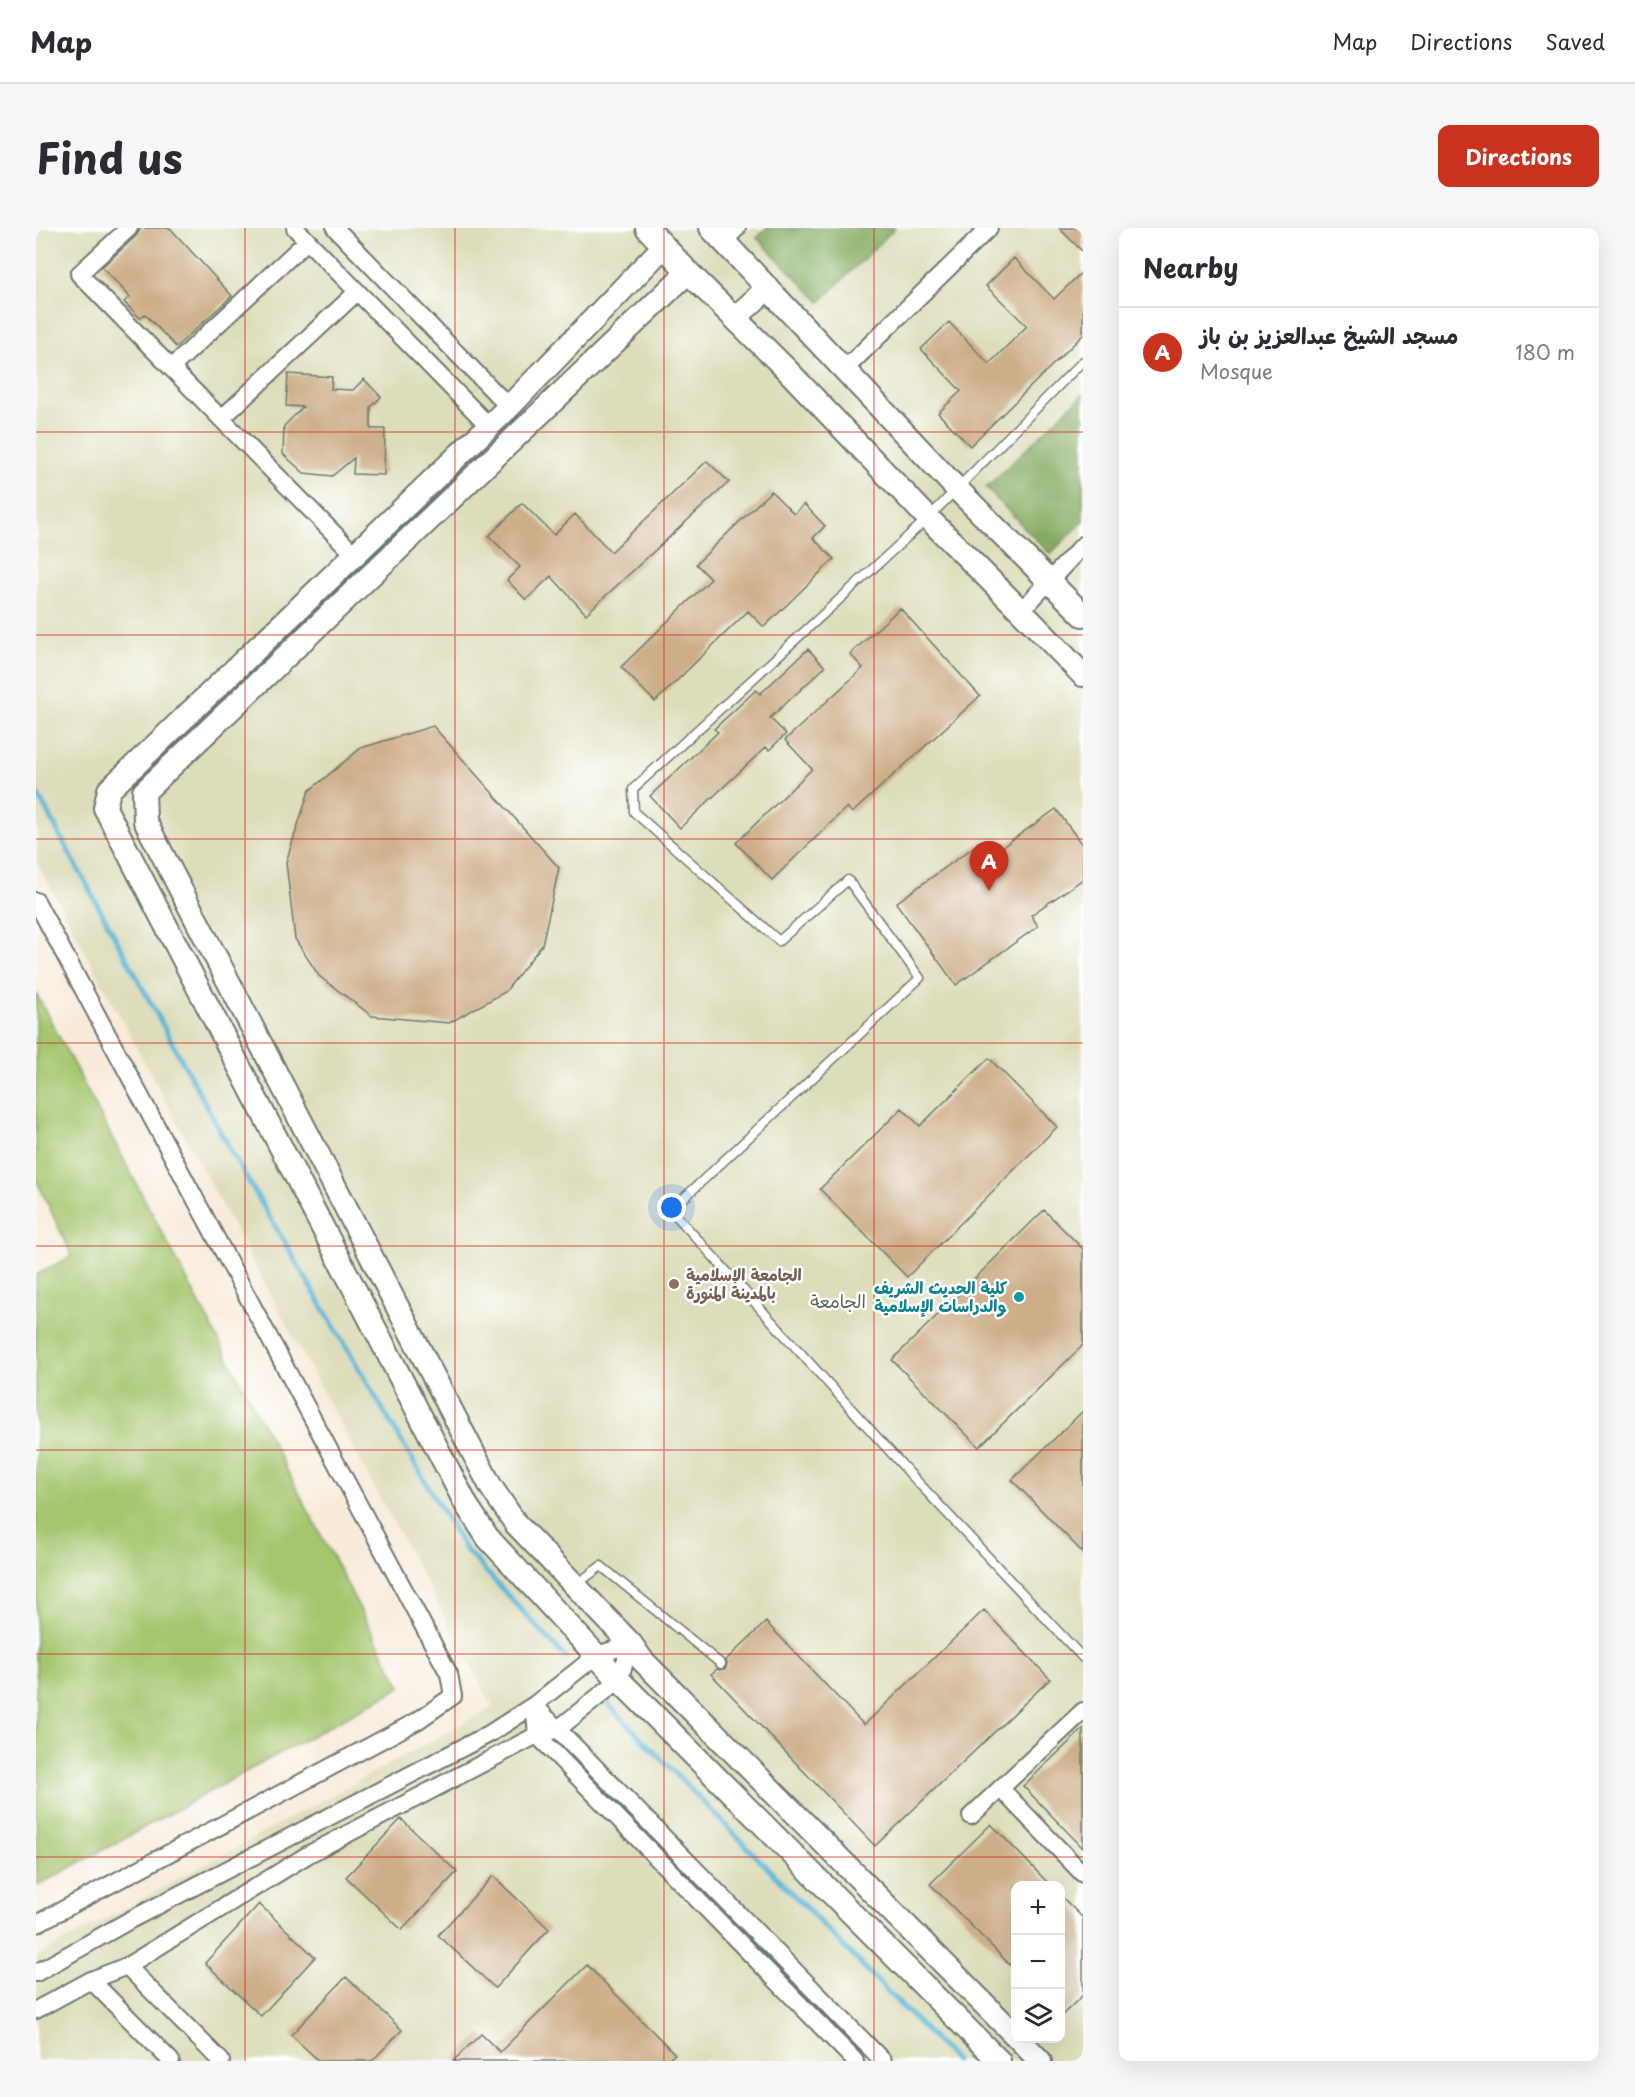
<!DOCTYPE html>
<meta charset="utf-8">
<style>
:root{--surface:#fff;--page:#f7f7f7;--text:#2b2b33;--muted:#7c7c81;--line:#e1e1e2;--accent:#c8321e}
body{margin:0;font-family:"Playpen Sans","Playpen Sans Arabic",sans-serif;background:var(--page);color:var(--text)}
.controls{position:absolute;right:18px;bottom:18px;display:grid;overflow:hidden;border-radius:12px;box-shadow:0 6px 24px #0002}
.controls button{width:54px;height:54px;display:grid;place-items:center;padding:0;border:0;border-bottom:2px solid var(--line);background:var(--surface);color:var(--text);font:30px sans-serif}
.you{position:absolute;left:636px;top:980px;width:21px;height:21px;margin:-15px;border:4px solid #fff;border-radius:50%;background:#1a73e8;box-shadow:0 0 0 9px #1a73e833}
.badge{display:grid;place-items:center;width:39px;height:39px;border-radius:50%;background:var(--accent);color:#fff;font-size:20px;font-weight:700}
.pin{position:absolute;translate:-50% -50px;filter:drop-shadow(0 2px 3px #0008)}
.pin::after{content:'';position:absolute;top:32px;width:21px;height:18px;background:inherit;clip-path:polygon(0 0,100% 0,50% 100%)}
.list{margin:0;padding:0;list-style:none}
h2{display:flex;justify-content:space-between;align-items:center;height:78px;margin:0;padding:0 24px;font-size:26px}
h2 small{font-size:20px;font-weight:400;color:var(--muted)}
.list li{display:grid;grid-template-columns:39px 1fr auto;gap:18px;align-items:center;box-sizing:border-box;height:90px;padding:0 24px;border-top:2px solid var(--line)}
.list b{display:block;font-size:22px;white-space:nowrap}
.list p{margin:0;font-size:20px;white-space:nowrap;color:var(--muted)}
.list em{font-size:20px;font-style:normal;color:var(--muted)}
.icon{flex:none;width:33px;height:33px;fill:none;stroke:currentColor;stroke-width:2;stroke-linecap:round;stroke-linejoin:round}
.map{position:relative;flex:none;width:1047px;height:1833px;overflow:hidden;border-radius:12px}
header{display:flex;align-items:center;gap:36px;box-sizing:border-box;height:84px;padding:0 30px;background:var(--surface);border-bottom:2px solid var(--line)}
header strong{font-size:28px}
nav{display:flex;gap:33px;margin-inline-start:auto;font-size:21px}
.intro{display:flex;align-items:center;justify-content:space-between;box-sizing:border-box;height:144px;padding:0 36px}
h1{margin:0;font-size:42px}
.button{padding:15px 27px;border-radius:12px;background:var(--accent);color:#fff;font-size:21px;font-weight:700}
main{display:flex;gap:36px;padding:0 36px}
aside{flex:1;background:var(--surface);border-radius:12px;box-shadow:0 6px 24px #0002}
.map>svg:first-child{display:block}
.built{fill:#deddbb;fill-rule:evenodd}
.green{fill:#a6c66e;stroke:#628251;stroke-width:1.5}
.forest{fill:#84ab61;stroke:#52744a;stroke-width:1.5}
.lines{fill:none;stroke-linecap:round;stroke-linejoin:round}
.stream{stroke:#5bb7d9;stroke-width:5}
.building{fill:#cdae88}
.lane-casing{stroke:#6b7a6e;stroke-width:11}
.street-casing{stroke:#6b7a6e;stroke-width:20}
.secondary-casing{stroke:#6b7a6e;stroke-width:26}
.lane{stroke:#fff;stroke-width:8}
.street{stroke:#fff;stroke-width:16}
.secondary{stroke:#fff;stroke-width:22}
.grid{fill:none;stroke:#c8321e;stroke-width:1.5;stroke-opacity:0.55}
.education-dot{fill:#8d6e63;stroke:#fff;stroke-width:2}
.culture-dot{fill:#0f9aa8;stroke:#fff;stroke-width:2}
.labels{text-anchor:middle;stroke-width:5;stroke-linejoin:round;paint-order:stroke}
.education-label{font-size:16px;font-weight:bold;fill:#785e54;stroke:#fff;text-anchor:start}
.culture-label{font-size:16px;font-weight:bold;fill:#0d838f;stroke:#fff;text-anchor:end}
.neighbourhood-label{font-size:18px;fill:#5c6551;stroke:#fff}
</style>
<header>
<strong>Map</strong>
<nav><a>Map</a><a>Directions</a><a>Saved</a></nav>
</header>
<div class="intro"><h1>Find us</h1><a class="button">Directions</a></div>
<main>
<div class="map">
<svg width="1047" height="1833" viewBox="0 0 1047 1833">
<rect width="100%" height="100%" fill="#fff"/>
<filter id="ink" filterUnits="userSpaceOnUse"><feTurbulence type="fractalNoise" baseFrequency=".0167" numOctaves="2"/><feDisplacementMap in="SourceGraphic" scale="12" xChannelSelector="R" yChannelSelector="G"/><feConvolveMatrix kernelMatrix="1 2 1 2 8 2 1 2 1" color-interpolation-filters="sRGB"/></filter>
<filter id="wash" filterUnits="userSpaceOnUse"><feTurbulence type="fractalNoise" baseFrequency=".008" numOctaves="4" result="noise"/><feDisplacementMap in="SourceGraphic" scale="24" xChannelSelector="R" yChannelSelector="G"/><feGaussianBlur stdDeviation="1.35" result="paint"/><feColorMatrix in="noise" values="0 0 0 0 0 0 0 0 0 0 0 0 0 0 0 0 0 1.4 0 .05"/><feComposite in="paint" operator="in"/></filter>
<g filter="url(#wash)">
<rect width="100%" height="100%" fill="#f8ebda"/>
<!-- built -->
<path class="built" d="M 0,0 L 1047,0 L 1047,1833 L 0,1833 L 0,1729 L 457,1479 L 0,633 ZM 980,1658 L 1024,1658 L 1024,1810 L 980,1810 Z"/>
<!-- green -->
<path class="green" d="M 0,765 L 365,1459 L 1,1658 L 0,1562 L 5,1559 L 0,1546 L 0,1047 L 36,1028 L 0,951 Z"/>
<!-- forest -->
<path class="forest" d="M 730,0 L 859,0 L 784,74 L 721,10 Z
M 1047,166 L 1047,294 L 1014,326 L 950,260 Z"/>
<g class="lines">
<!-- stream -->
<path class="stream" d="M 0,563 L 196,925 L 429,1321 L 530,1430
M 572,1476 L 919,1833"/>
</g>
<g id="blocks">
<!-- building -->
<path class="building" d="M 105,0 L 134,0 L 196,68 L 140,119 L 109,86 L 104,90 L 88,74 L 94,69 L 66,39 L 100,8 Z
M 1023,0 L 1047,0 L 1047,24 Z
M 978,30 L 1018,71 L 1047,43 L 1047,107 L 934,218 L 902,185 L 925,163 L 885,121 L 913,94 L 953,136 L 991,98 L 950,58 Z
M 252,146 L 296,149 L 295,161 L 317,162 L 328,151 L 345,169 L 335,179 L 335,201 L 349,201 L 348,247 L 317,246 L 318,230 L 296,248 L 268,245 L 247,226 L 248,198 L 267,179 L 250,178 Z
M 671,233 L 693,254 L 550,386 L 515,348 L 490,372 L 471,352 L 484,339 L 453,308 L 486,275 L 518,307 L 539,286 L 575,324 Z
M 735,263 L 758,286 L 768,276 L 789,298 L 777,310 L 798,331 L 728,399 L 712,383 L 619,474 L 585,439 L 675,351 L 660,336 Z
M 864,380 L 944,468 L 816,585 L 811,579 L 736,652 L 700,615 L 776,541 L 749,512 L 827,440 L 814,426 Z
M 772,421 L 789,439 L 734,490 L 750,506 L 733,522 L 730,519 L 644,600 L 614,568 L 682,504 L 678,501 L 720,462 L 724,466 Z
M 397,498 L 523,640 L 506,717 L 469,764 L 413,795 L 336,788 L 283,748 L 259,711 L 250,634 L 273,563 L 325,520 Z
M 1020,581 L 1047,618 L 1047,651 L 995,687 L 1002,698 L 920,757 L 860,675 L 942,616 L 952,629 Z
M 953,830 L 1021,899 L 871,1049 L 784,961 L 866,880 L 884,898 Z
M 1008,982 L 1047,1021 L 1047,1117 L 943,1219 L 856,1132 Z
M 1047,1183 L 1047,1325 L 976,1252 Z
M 948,1382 L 1014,1451 L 839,1618 L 675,1446 L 681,1441 L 685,1442 L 690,1440 L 691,1436 L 690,1432 L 730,1394 L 828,1497 Z
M 1047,1501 L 1047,1620 L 987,1558 Z
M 365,1591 L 421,1644 L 366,1702 L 310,1649 Z
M 955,1596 L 1015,1658 L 980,1658 L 980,1743 L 894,1656 Z
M 457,1648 L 513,1701 L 459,1760 L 402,1707 Z
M 1024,1667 L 1047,1690 L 1047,1767 L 1024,1789 Z
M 223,1676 L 279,1729 L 225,1788 L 169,1735 Z
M 551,1737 L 639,1826 L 631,1833 L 417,1833 L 445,1806 L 464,1824 Z
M 310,1749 L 366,1802 L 336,1833 L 283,1833 L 255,1807 Z"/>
</g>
</g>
<g filter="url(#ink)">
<use href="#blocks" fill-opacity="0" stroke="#6b7a6e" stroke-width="1.5"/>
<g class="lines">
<!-- lane casing -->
<g class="lane-casing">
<path id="lane" d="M 1047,133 L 892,290 L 597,561 L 598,584 L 743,713 L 812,652 L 884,750 L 635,982 L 878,1250 L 1047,1430
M 541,1356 L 565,1338 L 685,1436"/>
</g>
<!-- street casing -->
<g class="street-casing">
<path id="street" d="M 93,0 L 43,46 L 319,327
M 259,0 L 453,198
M 299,0 L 473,179
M 688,13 L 701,0
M 135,140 L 271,13
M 809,141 L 953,0
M 185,191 L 321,64
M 985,383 L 1047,317
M 0,673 L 413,1446 L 417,1468 L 381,1493 L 0,1696
M 965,1561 L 1047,1646
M 935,1588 L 1047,1483
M 91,1738 L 185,1833
M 0,1745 L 94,1692 L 453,1506 L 498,1477 L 561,1427 L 595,1416 L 583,1452 L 522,1501 L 501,1507 L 273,1626 L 91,1738 L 55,1752 L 0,1782
M 55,1752 L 135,1833
M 819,1833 L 501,1507 L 498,1477 L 847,1833"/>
</g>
<!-- secondary casing -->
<g class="secondary-casing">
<path id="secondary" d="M 611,0 L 652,44 L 751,142 L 892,290 L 985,383 L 1047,447
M 675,0 L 921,261 L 1047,387
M 628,18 L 473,179 L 73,562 L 69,580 L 431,1278 L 452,1310 L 583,1452 L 963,1833
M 652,44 L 108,564 L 109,593 L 455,1259 L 480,1296 L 595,1416 L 606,1432 L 980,1808
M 699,90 L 732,60
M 982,1810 L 1004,1833"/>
</g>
<!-- lane -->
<use href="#lane" class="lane"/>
<!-- street -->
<use href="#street" class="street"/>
<!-- secondary -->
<use href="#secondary" class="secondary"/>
</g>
</g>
<!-- grid -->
<path class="grid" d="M 209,0 L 209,1833M 419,0 L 419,1833M 628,0 L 628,1833M 838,0 L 838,1833M 0,204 L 1047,204M 0,407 L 1047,407M 0,611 L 1047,611M 0,815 L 1047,815M 0,1018 L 1047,1018M 0,1222 L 1047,1222M 0,1426 L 1047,1426M 0,1629 L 1047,1629"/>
<!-- markers -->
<circle class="education-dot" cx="638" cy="1056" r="6"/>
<circle class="culture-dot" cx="983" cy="1069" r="6"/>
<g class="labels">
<!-- education labels -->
<g class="education-label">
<text x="650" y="1053">الجامعة الإسلامية<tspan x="650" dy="18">بالمدينة المنورة</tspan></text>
</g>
<!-- culture labels -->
<g class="culture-label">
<text x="971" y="1066">كلية الحديث الشريف<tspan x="971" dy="18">والدراسات الإسلامية</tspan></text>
</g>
<!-- neighbourhood labels -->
<g class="neighbourhood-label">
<text x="802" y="1080">الجامعة</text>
</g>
</g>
</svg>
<div class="controls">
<button>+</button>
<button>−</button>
<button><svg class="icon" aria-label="layers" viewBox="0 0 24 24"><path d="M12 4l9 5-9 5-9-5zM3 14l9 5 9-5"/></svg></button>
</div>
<div class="you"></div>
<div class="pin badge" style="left:953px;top:663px">A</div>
</div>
<aside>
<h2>Nearby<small></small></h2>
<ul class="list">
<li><span class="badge">A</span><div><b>مسجد الشيخ عبدالعزيز بن باز</b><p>Mosque</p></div><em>180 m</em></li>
</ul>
</aside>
</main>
